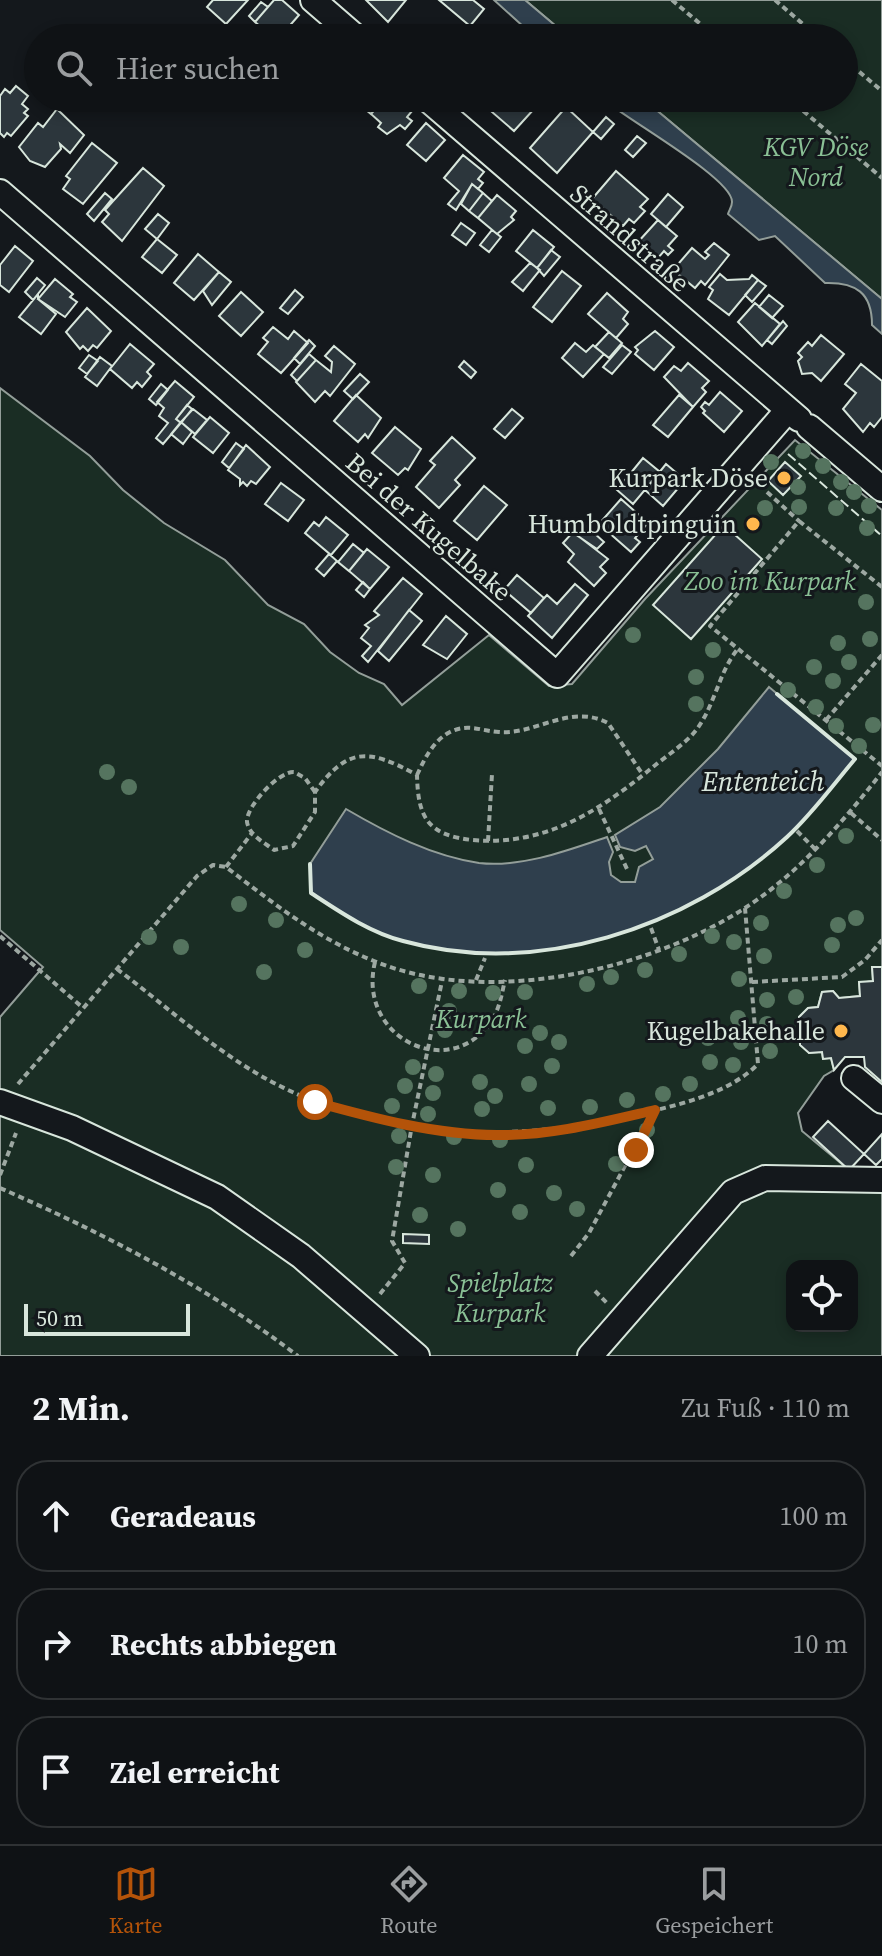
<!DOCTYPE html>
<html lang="de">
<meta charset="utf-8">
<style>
:root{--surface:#0f1215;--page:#1d2022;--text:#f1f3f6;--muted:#9b9ea0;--line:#2f3234;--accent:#b45309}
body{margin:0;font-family:"Source Serif 4",serif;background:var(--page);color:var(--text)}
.controls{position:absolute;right:24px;bottom:24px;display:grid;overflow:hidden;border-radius:16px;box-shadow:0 4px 12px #0003}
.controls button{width:72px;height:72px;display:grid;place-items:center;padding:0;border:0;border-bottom:2px solid var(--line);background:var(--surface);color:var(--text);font:40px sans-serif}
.scale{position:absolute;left:24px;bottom:20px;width:166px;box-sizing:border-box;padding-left:8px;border:4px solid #d8e6dc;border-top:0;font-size:22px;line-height:28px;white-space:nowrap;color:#d8e6dc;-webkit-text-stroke:6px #14181c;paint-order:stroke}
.stop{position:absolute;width:24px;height:24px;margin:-18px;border:6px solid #b45309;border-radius:50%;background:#fff}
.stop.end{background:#b45309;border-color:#fff;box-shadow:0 2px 8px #0008}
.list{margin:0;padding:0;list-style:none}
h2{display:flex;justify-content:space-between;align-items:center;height:104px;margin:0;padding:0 32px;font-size:34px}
h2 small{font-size:26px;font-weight:400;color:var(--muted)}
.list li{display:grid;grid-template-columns:52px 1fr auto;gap:24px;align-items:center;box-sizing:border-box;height:112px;margin:0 16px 16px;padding:0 16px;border:2px solid var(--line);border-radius:32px}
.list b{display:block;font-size:30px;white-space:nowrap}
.list em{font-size:26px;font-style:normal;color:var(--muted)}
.icon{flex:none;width:44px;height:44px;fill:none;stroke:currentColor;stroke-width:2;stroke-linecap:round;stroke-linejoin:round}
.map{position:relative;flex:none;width:882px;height:1356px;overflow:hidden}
.search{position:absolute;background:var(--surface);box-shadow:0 4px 12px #0003;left:24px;right:24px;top:24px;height:88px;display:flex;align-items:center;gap:20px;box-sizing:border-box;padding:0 28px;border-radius:44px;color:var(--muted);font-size:30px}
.sheet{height:488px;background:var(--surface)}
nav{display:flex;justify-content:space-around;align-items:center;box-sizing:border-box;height:112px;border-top:2px solid var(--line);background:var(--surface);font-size:22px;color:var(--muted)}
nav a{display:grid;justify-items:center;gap:4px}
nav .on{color:var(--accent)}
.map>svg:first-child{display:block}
.green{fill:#1a2d24;stroke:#939e99;stroke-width:2;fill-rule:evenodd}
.water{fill:#2f3f4d;stroke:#939e99;stroke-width:2}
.building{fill:#2c363c;stroke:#d8e6dc;stroke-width:2}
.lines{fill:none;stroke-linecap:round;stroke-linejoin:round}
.minor-casing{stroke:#d8e6dc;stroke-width:28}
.path{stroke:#9da8a2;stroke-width:4;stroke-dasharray:6 4;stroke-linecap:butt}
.minor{stroke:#14181c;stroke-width:24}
.fence{stroke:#d8e6dc;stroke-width:2;stroke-dasharray:10 4;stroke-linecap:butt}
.wall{stroke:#d8e6dc;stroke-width:4}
.tree{fill:#55745f}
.route{stroke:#b45309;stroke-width:10}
.poi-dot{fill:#ffb74d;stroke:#14181c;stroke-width:3}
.labels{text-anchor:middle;stroke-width:6;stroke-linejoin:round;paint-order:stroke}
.park-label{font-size:26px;font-style:italic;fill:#8ac095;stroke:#14181c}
.street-label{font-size:26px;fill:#d8e6dc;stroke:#14181c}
.poi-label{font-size:26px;fill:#d8e6dc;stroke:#14181c;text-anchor:end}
.water-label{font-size:28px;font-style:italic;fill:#d8e6dc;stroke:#14181c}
</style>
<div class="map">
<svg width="882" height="1356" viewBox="0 0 882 1356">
<rect width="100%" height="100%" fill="#14181c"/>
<!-- green -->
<path class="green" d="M 525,0 L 882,0 L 882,299 L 642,98 L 844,98 L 844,38 L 570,38 Z
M 0,388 L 90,456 L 123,490 L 164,523 L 225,560 L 268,605 L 304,624 L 330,652 L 359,673 L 384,684 L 402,705 L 489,635 L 549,686 L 572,684 L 645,599 L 795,440 L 882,510 L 882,967 L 872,967 L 873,981 L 859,983 L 860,996 L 839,998 L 833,991 L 822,992 L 818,1007 L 808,1008 L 799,1017 L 809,1053 L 822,1052 L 823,1059 L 831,1058 L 834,1070 L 824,1076 L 798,1113 L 802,1131 L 849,1170 C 815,1165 787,1166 753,1174 L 581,1356 L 429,1356 L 296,1244 L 0,1094 L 0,1017 L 43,967 L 0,930 Z
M 0,1109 L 143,1167 L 264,1236 L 406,1356 L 0,1356 Z
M 882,1180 L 882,1356 L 595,1356 L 733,1192 ZM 792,1266 L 852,1266 L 852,1326 L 792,1326 Z"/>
<!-- water -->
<path class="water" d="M 494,0 L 525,0 L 570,38 L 536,38 Z
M 602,98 L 642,98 L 882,299 L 882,334 L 872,325 C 872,293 856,282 825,283 L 775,236 L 759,240 L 728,214 C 729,210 732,207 732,202 C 733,178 622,117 602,98 Z
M 769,687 L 855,759 C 833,785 812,814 787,837 C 687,929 536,978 403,941 C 369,932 340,912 311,893 L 310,864 L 346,809 C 387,833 432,856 479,863 C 521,868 569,850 607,837 L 613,852 L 609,862 L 611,875 L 621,882 L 635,882 L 639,867 L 653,859 L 646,846 L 635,851 L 620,847 L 615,835 L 660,807 L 718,749 Z"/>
<!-- building -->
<path class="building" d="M 213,0 L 248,0 L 226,24 L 207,7 Z
M 274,0 L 282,0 L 299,15 L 279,38 L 274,38 L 255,22 Z
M 366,0 L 406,0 L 388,22 Z
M 439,0 L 473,0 L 484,9 L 470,26 Z
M 261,2 L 268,7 L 255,22 L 249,16 Z
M 428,26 L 443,38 L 420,38 Z
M 464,26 L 474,34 L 471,38 L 455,38 Z
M 16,86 L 28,96 L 22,104 L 28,109 L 24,113 L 28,116 L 11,136 L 7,133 L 4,137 L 0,133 L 0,96 L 5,89 L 10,93 Z
M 374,98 L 385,98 L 371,114 L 365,109 Z
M 385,98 L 397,98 L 412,111 L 407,117 L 412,121 L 405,129 L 400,125 L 387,134 L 378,127 L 381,123 L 371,114 Z
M 505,98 L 544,98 L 514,131 L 492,112 Z
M 558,98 L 574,98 L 563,110 L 554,103 Z
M 566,107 L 593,132 L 557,173 L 530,148 Z
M 57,109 L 84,135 L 70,153 L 60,144 L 61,149 L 45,167 L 30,161 L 19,147 L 38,123 L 43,127 Z
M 606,117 L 614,124 L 601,139 L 593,132 Z
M 426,123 L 445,140 L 426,161 L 407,145 Z
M 637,136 L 646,143 L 633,157 L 625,150 Z
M 92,143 L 117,163 L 83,204 L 63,189 L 70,179 L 66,176 Z
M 463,155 L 484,172 L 478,179 L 483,183 L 478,189 L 472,184 L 456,210 L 448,204 L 459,191 L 444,178 Z
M 143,168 L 164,186 L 122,241 L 102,222 L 109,214 L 105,210 Z
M 616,171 L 648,199 L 640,207 L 645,211 L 634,223 L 629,219 L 623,226 L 592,199 Z
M 472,184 L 483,193 L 469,211 L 461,204 Z
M 105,193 L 112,199 L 94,221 L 87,214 Z
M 483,193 L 492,201 L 478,218 L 469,211 Z
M 668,194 L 683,207 L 666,227 L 651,214 Z
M 497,195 L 516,211 L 511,217 L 514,220 L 497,234 L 478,218 Z
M 158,214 L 169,223 L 157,239 L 145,229 Z
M 658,220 L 677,236 L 668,246 L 673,250 L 668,255 L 664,251 L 658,258 L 638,242 Z
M 461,223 L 475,233 L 466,245 L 452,235 Z
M 492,230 L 501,237 L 489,252 L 480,245 Z
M 533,230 L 554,247 L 537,268 L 516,251 Z
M 157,239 L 177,255 L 162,273 L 142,257 Z
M 714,243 L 729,255 L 705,285 L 701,281 L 695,288 L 673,270 L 692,248 L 705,259 L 709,255 L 705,252 Z
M 15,246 L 33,261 L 9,292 L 0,285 L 0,265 Z
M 551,250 L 560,257 L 544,276 L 537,268 Z
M 198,254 L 219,272 L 194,300 L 174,283 Z
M 530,263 L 540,270 L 523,291 L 512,282 Z
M 562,271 L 581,286 L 552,322 L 533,307 Z
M 219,272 L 231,282 L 212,305 L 203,291 Z
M 720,274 L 727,280 L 749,279 L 752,275 L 758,280 L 729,315 L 708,299 L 713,290 L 709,287 Z
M 37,278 L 45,285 L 33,300 L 25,292 Z
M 55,279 L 73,294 L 70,297 L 77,302 L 65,317 L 38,299 Z
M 758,280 L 766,286 L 752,302 L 745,295 Z
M 295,290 L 303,297 L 288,314 L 280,308 Z
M 241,292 L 263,312 L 241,336 L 219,316 Z
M 607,293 L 628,312 L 623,319 L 628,324 L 616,338 L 588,314 Z
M 38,294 L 38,299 L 56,314 L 41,334 L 19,317 Z
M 769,295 L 783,306 L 772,318 L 759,307 Z
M 755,303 L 780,324 L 762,346 L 738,322 Z
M 87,308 L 111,331 L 97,348 L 93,345 L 88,351 L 83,346 L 80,349 L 66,332 Z
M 783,321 L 787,326 L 772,344 L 767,340 Z
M 273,327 L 288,339 L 294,331 L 308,343 L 281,373 L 258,354 L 268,342 L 263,338 Z
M 655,331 L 674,347 L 654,370 L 635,354 L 638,350 L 635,347 Z
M 609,332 L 622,343 L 609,358 L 595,347 Z
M 821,335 L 844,354 L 821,381 L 812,373 L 802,374 L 798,361 L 802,357 L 798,353 L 808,342 L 812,346 Z
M 309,340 L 315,346 L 300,364 L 294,358 Z
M 575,343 L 586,352 L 593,345 L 604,354 L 583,377 L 562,358 Z
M 130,344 L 154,364 L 147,372 L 151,376 L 142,387 L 137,382 L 132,388 L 110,369 Z
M 622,345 L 631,352 L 612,374 L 603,367 Z
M 334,346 L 355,364 L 330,396 L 325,391 L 315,402 L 296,382 L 316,360 L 331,372 L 332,362 L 325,356 Z
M 309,354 L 316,360 L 297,381 L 291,375 Z
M 89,355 L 98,361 L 87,374 L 79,368 Z
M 100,357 L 112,366 L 97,386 L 85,377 Z
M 464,361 L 476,372 L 471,378 L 459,367 Z
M 688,363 L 709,381 L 702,388 L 706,392 L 693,407 L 664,377 L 674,366 L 681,371 Z
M 861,364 L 882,381 L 882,417 L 874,427 L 870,423 L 863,432 L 843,409 L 856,393 L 845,384 Z
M 360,374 L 369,382 L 353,399 L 344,391 Z
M 175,381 L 194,397 L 176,419 L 181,423 L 163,444 L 156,438 L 168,423 L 159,416 L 164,408 L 157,402 Z
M 161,384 L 168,390 L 156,405 L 149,399 Z
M 720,392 L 742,411 L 724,432 L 703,413 L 705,411 L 701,407 L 705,402 L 709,405 Z
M 356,395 L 381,418 L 368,438 L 365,434 L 358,442 L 334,421 Z
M 679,395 L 693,407 L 668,437 L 653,425 Z
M 187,405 L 192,409 L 181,423 L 176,419 Z
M 193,409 L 207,420 L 195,434 L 181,422 Z
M 512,409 L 523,418 L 505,438 L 494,429 Z
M 210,417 L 229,433 L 213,453 L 193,437 Z
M 181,422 L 192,432 L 183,444 L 171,434 Z
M 395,427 L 421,449 L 408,470 L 405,468 L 398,475 L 372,453 Z
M 452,437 L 475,458 L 455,480 L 460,485 L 439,508 L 416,487 L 435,465 L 430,461 Z
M 236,443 L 244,449 L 229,468 L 222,462 Z
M 246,445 L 270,467 L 256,484 L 251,481 L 247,486 L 243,482 L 240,485 L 240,479 L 228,470 Z
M 643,458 L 660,472 L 633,504 L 617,490 Z
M 785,462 L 801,476 L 783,495 L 768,481 Z
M 666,464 L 685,480 L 663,506 L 645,490 Z
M 281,483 L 304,500 L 288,521 L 265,504 Z
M 484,486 L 507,505 L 477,540 L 454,521 Z
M 621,499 L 648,523 L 635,538 L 640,542 L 631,552 L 599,524 Z
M 326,517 L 348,535 L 331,555 L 305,533 L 314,522 L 319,526 Z
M 584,524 L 604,542 L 597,549 L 575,534 Z
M 724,525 L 762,559 L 691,639 L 653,605 Z
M 573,532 L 608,559 L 600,567 L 606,573 L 594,586 L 568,562 L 574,554 L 563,543 Z
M 353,544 L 364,553 L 349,571 L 338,562 Z
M 367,549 L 389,567 L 370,589 L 349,571 Z
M 329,554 L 337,561 L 324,576 L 316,569 Z
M 517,575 L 544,598 L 531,613 L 504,590 Z
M 403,578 L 422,594 L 368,662 L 362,656 L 371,646 L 361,638 L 369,628 L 365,625 L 379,615 L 374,611 Z
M 363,582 L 370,589 L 364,597 L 356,590 Z
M 575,584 L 588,595 L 552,638 L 528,616 L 547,595 L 557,604 Z
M 409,610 L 422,621 L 389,661 L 378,651 Z
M 446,616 L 467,634 L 447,659 L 423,645 Z
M 872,967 L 882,967 L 882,1082 L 865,1067 L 864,1057 L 845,1057 L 834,1070 L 831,1058 L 823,1059 L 822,1052 L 809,1053 L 800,1045 L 799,1017 L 808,1008 L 818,1007 L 822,992 L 833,991 L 839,998 L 860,996 L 859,982 L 873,981 Z
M 828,1121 L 864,1154 L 849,1170 L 813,1137 Z
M 882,1134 L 882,1159 L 876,1165 L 864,1154 Z
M 403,1234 L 429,1235 L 429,1244 L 403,1243 Z"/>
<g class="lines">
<!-- minor casing -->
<g class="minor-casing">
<path id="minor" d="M 313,0 L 357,38
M 426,98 L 799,419
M 0,192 L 557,675 L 787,411
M 809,427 L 882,489
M 854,1078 L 882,1101
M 0,1102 L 72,1128 L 217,1197 L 301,1256 L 417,1356
M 590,1356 L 733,1192 L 765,1178 L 882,1180"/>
</g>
<!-- path -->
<path class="path" d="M 672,0 L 717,38
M 775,0 L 819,38
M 844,59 L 882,91
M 788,98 L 882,178
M 767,492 L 799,521
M 882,587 L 799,521 L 710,626 L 882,766
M 826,720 L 882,655
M 417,775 C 425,758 433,741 450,732 C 468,723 481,731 499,732 C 536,735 570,703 608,723 L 643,775
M 315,792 L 305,778 L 294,772 C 279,771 246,806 247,822 C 249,835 265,843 274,850 L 293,846 L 315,812 L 315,792 C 348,746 369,749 417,775 C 418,817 427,835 472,840 C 543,846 595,814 648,771 C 662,759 678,749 691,736 C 714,712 717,675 737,650
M 599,809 L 627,869
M 851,813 L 882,840
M 797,831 L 816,850
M 488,841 L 492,774
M 226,867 L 252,833
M 651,928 L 659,950
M 0,936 L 82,1007
M 375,962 C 357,1035 443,1080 487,1027 C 499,1013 501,997 505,980
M 117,969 C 169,1008 221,1057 280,1086 C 384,1139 513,1142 625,1117 C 669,1107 725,1097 758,1064 L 745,908
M 476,980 L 485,958
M 752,982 L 842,977 L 865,960 L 882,940
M 18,1084 L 197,876 L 213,865 L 226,867 C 273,903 318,939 374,961 C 485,1007 646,972 745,908 C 799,873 843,822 882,772
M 0,1175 L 16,1133
M 0,1188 C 105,1234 206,1286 298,1356
M 571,1256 L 589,1233 L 655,1110
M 595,1291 L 608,1304
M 380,1294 L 405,1263 L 392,1241 L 412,1125 L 442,981"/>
<!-- minor -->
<use href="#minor" class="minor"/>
<!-- fence -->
<path class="fence" d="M 788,454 L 882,536"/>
<!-- wall -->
<path class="wall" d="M 310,864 L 311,893 C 340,912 369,932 403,941 C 536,978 687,929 787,837 C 812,814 833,785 855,759 L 777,694"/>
</g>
<!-- trees -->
<g class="tree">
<circle cx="803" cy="451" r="8"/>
<circle cx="771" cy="462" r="8"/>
<circle cx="823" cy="466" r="8"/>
<circle cx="841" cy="482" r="8"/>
<circle cx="798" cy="487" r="8"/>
<circle cx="854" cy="492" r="8"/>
<circle cx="869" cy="506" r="8"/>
<circle cx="799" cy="507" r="8"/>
<circle cx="765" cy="508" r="8"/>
<circle cx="836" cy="508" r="8"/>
<circle cx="867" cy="528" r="8"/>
<circle cx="774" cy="582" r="8"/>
<circle cx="866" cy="602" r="8"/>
<circle cx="633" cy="635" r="8"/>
<circle cx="870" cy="639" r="8"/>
<circle cx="838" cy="643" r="8"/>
<circle cx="713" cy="650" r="8"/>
<circle cx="849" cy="662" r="8"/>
<circle cx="814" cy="667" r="8"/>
<circle cx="696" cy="677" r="8"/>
<circle cx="833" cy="681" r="8"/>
<circle cx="788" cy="690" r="8"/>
<circle cx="696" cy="704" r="8"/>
<circle cx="816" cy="707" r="8"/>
<circle cx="873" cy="725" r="8"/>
<circle cx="836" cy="726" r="8"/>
<circle cx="859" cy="746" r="8"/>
<circle cx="107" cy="772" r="8"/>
<circle cx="129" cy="787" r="8"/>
<circle cx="846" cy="836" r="8"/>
<circle cx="817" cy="865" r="8"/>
<circle cx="784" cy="891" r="8"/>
<circle cx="239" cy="904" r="8"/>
<circle cx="856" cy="918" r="8"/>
<circle cx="276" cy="920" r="8"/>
<circle cx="761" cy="923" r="8"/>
<circle cx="838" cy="925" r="8"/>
<circle cx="712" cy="936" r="8"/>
<circle cx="149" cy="937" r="8"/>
<circle cx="734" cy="942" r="8"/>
<circle cx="832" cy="945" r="8"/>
<circle cx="181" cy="947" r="8"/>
<circle cx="305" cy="950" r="8"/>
<circle cx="679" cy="954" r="8"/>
<circle cx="764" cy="956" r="8"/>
<circle cx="645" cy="970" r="8"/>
<circle cx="264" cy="972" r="8"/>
<circle cx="611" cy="977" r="8"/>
<circle cx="739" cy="979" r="8"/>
<circle cx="587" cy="984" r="8"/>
<circle cx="419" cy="986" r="8"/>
<circle cx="459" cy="991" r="8"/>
<circle cx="525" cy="992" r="8"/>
<circle cx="493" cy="993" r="8"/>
<circle cx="796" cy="997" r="8"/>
<circle cx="767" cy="1000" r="8"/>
<circle cx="449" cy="1011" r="8"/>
<circle cx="738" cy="1018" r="8"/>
<circle cx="767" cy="1024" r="8"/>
<circle cx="445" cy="1030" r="8"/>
<circle cx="540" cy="1033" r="8"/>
<circle cx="708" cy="1038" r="8"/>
<circle cx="559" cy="1042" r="8"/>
<circle cx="741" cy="1042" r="8"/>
<circle cx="525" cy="1046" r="8"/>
<circle cx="770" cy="1051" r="8"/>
<circle cx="710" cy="1062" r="8"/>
<circle cx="733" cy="1065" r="8"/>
<circle cx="552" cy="1066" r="8"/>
<circle cx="413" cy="1067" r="8"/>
<circle cx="436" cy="1074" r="8"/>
<circle cx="480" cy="1082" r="8"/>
<circle cx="529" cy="1084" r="8"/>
<circle cx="690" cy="1084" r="8"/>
<circle cx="405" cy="1086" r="8"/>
<circle cx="433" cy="1093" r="8"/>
<circle cx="663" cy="1094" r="8"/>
<circle cx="495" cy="1096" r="8"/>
<circle cx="627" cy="1100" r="8"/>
<circle cx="392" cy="1106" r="8"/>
<circle cx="590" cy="1107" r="8"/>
<circle cx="548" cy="1108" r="8"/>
<circle cx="482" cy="1109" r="8"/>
<circle cx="428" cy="1114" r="8"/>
<circle cx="647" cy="1130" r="8"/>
<circle cx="399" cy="1136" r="8"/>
<circle cx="454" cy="1137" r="8"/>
<circle cx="500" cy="1140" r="8"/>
<circle cx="616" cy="1164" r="8"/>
<circle cx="526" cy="1165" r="8"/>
<circle cx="396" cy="1167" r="8"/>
<circle cx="433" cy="1175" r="8"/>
<circle cx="498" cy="1190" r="8"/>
<circle cx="554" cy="1193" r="8"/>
<circle cx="577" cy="1209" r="8"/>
<circle cx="520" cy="1212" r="8"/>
<circle cx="420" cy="1215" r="8"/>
<circle cx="458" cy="1229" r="8"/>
</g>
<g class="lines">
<!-- route -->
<path class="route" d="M 315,1102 C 373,1118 436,1135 497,1135 C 550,1136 603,1122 655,1110 L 636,1150"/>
</g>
<!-- markers -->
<g class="poi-dot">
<circle cx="784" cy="478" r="8"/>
<circle cx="753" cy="524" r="8"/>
<circle cx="841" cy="1031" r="8"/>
</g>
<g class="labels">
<!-- park labels -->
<g class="park-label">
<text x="816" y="156">KGV Döse<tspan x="816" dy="30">Nord</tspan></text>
<text x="770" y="590">Zoo im Kurpark</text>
<text x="481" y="1028">Kurpark</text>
<text x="500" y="1292">Spielplatz<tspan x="500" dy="30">Kurpark</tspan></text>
</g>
<!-- street labels -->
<g class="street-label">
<text transform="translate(630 238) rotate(41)" y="9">Strandstraße</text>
<text transform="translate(429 527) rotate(41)" y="9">Bei der Kugelbake</text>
</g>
<!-- poi labels -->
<g class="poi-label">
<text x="768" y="487">Kurpark Döse</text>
<text x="737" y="533">Humboldtpinguin</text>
<text x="825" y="1040">Kugelbakehalle</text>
</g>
<!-- water labels -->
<g class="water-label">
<text x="763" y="791">Ententeich</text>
</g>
</g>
</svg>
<div class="controls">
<button><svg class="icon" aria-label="locate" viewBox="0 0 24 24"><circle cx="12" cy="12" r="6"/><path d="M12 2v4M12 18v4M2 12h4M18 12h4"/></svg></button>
</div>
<div class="scale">50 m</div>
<div class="stop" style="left:315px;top:1102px"></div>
<div class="stop end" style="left:636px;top:1150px"></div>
<div class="search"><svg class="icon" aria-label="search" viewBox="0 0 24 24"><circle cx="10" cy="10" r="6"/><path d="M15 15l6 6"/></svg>Hier suchen</div>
</div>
<section class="sheet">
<h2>2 Min.<small>Zu Fuß · 110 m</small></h2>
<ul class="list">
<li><svg class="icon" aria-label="ahead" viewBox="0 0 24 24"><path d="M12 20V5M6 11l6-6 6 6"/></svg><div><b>Geradeaus</b></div><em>100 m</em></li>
<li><svg class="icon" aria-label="right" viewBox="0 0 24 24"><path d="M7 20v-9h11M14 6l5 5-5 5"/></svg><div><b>Rechts abbiegen</b></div><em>10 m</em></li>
<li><svg class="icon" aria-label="arrive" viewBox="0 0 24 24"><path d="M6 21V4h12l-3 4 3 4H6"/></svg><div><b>Ziel erreicht</b></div></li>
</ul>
</section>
<nav>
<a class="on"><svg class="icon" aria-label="map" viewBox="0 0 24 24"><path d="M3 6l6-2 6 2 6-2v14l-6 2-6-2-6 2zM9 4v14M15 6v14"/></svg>Karte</a>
<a><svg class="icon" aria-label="directions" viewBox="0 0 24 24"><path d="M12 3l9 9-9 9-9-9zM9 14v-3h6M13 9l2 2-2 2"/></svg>Route</a>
<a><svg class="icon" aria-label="saved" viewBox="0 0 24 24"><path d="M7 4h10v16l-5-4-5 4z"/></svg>Gespeichert</a>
</nav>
